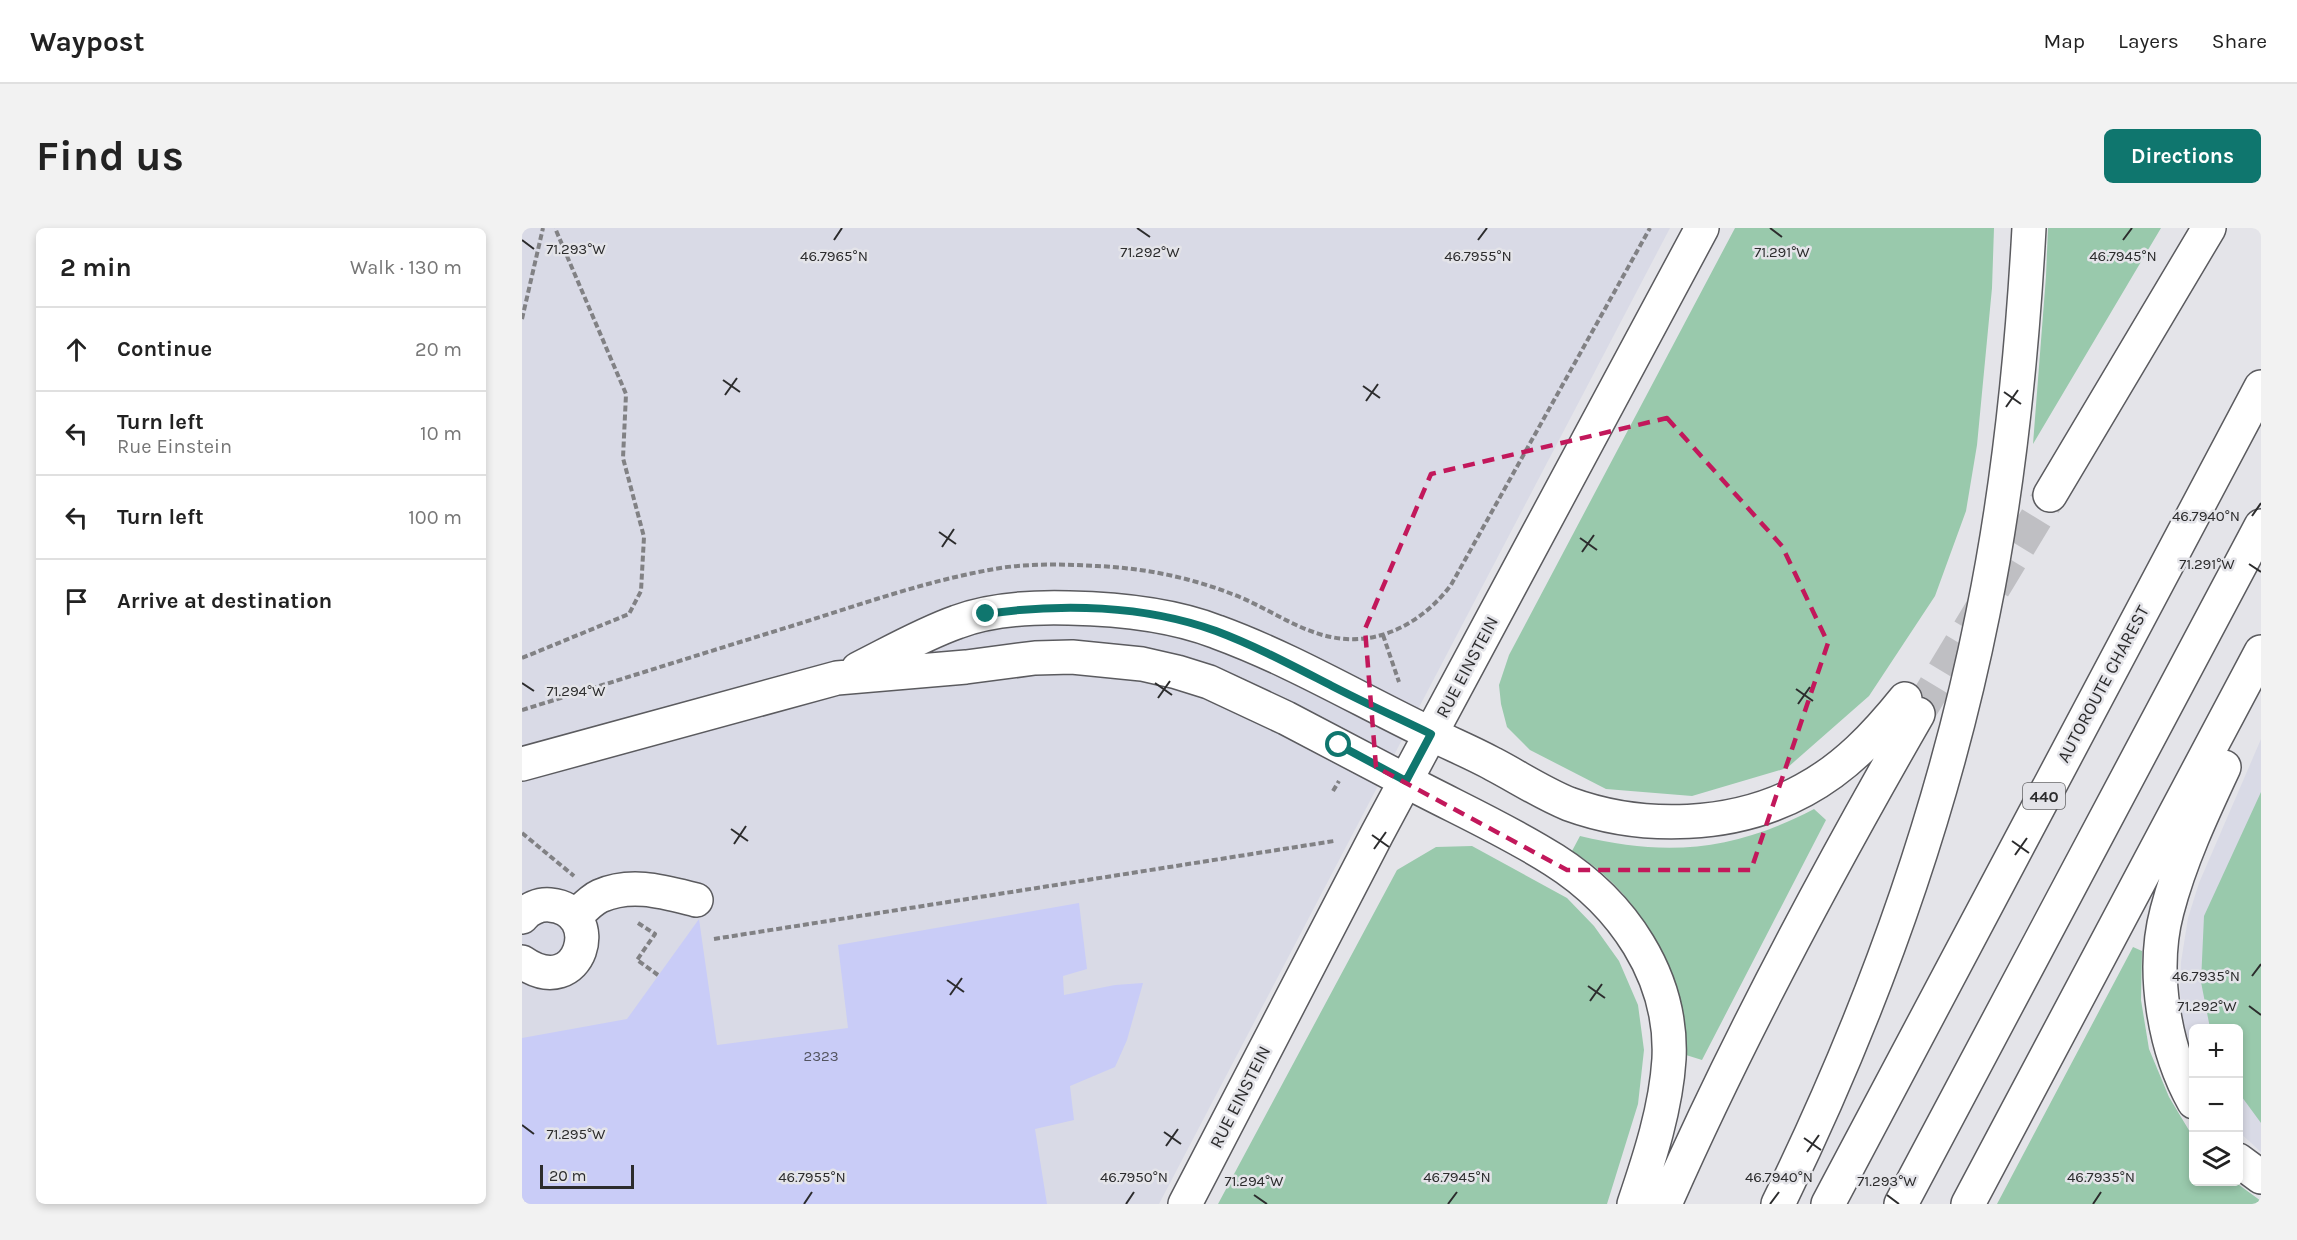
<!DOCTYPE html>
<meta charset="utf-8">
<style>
:root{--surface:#fff;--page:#f2f2f2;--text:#222;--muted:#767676;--line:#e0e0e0;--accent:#0f766e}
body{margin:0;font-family:Karla,sans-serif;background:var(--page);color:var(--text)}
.controls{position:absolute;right:18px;bottom:18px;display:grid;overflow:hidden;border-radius:9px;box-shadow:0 3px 9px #0003}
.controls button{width:54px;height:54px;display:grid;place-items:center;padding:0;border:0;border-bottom:2px solid var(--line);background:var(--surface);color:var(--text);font:30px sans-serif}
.scale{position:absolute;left:18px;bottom:15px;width:94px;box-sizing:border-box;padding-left:6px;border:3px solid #2c2c2d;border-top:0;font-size:16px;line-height:21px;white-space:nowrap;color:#2c2c2d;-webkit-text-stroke:4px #e4e4e9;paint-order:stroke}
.stop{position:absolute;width:18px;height:18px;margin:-14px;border:4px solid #0f766e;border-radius:50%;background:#fff}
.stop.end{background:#0f766e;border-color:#fff;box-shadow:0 2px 6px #0008}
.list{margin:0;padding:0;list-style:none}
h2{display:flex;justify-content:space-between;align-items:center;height:78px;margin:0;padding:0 24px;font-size:26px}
h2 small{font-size:20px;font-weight:400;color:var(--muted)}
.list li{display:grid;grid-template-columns:39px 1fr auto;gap:18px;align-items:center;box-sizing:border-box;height:84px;padding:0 24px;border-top:2px solid var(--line)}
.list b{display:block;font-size:22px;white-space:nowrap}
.list p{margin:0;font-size:20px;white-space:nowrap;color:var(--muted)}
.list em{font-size:20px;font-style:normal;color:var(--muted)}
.icon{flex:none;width:33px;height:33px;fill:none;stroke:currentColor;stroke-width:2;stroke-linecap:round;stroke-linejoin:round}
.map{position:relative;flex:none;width:1739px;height:976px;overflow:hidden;border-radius:9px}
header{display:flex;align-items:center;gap:36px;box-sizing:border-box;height:84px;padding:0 30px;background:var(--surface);border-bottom:2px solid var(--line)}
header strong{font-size:28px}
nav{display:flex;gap:33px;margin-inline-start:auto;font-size:21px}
.intro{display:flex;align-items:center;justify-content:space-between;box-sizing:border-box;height:144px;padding:0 36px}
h1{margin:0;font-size:42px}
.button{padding:15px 27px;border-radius:9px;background:var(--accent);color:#fff;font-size:21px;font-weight:700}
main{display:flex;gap:36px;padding:0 36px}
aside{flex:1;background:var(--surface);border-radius:9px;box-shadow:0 3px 9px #0003}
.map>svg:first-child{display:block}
.built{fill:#d9dae6}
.green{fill:#99c9ac}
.building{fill:#c9ccf7}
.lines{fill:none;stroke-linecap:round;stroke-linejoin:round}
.highway-tunnel{stroke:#bfbfc3;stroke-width:33;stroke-dasharray:33 16;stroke-linecap:butt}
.minor-casing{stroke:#5b5b5f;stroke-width:36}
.highway-casing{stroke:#5b5b5f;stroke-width:36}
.path{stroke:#818184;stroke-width:4;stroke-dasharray:6 3;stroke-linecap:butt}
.minor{stroke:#fff;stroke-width:33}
.highway{stroke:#fff;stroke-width:33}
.route{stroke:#0f766e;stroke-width:8}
.marked{fill:none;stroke:#c2185b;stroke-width:4.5;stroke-dasharray:12 8;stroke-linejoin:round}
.ticks{fill:none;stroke:#2c2c2d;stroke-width:2}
.labels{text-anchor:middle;stroke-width:5;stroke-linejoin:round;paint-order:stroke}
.number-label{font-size:15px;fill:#535460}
.shield{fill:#e4e4e9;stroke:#636365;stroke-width:1.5}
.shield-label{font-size:16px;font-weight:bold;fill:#2c2c2d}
.street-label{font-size:18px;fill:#2c2c2d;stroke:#e4e4e9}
.ticks-label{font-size:15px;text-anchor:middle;fill:#2c2c2d;stroke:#e4e4e9;stroke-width:5;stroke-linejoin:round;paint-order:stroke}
</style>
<header>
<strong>Waypost</strong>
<nav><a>Map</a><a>Layers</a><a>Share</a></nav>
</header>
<div class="intro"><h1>Find us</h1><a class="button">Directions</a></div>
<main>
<aside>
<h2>2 min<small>Walk · 130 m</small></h2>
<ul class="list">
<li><svg class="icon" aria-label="ahead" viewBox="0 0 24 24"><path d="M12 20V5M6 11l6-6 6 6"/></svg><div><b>Continue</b></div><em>20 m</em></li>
<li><svg class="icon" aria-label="left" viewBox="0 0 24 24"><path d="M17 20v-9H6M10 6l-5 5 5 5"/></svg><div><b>Turn left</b><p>Rue Einstein</p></div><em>10 m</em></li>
<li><svg class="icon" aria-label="left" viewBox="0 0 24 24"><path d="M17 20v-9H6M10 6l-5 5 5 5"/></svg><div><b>Turn left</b></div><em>100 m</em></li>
<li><svg class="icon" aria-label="arrive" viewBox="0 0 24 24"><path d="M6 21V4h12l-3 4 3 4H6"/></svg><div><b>Arrive at destination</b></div></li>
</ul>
</aside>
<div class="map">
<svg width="1739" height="976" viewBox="0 0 1739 976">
<rect width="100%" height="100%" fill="#e4e4e9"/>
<!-- built -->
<path class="built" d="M 0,0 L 1148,0 L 637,976 L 0,976 Z
M 1739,511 L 1739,924 L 1717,904 L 1716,800 L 1672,800 L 1672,830 L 1659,786 L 1658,759 L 1659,734 L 1666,690 L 1677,655 Z"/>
<!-- green -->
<path class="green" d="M 1213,0 L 1472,0 L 1470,60 L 1455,217 L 1444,283 L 1413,368 L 1347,468 L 1265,540 L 1170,568 L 1084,561 L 1008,522 L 985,499 L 979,476 L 977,457 L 987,427 Z
M 1526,0 L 1639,0 L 1511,216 L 1524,48 Z
M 1739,564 L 1739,895 L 1717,865 L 1716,800 L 1688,800 L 1679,754 L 1682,688 Z
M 1292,581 L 1304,592 L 1180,832 L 1164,827 C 1156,743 1124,669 1050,623 L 1058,608 C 1145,629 1212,623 1292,581 Z
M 950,618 L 1045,670 L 1072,698 L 1097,733 L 1116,777 L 1122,822 L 1116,876 L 1085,976 L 696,976 L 875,642 L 914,619 Z
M 1611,719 L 1620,723 L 1619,772 L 1627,821 L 1647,869 L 1671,909 L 1672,954 L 1713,954 L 1739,973 L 1739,976 L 1475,976 Z"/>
<!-- building -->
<path class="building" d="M 557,675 L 565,741 L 541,748 L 542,767 L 593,757 L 621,755 L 605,812 L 593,839 L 548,858 L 552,892 L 513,901 L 525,976 L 0,976 L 0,810 L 105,791 L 177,691 L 195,817 L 326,800 L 316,717 Z"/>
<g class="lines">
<!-- highway-tunnel -->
<path class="highway-tunnel" d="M 1396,486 L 1528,267"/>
<!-- minor casing -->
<g class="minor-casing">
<path id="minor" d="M 336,441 C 368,425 401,406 435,394 C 469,381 511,379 547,380 C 596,381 649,386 695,404 C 769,431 838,472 909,506
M 0,536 L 315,450 L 444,439 L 513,430 L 550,429 L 620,436 L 655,444 L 687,454 L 764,490 L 884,553
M 0,689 C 6,681 17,676 28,677 C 85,682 59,775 0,734
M 53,689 C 60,682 69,672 78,668 C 110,654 142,664 174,672
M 663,976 L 855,606 L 1180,0"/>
</g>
<!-- highway casing -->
<g class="highway-casing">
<path id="highway" d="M 1528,267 L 1687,0
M 909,506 C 929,516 951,525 971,536 C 996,549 1020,565 1047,576 C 1121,603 1213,600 1282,562 C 1323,540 1354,507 1383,471
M 884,553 C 933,579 985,602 1032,632 C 1100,675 1151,748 1147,831 C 1144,880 1128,929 1112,976
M 1672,874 C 1642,821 1629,743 1645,683 C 1658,633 1680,586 1702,539
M 1716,932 L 1739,949
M 1143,976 C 1217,808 1304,646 1396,486
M 1256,976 C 1348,788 1420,590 1461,385 C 1487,258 1500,129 1507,0
M 1306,976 L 1739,159
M 1379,976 L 1739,298
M 1446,976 L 1739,424"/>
</g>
<!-- path -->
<path class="path" d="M 0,91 L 21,0
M 861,407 L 877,454
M 0,430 L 107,386 L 119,363 L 122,309 L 101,230 L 104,166 L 33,0
M 0,482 C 91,454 182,425 273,397 C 337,377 401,354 467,342 C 502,335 540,336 575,338 C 621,340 667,349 710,366 C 743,378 774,402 809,409 C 857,419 901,394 929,357 L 1128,0
M 811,563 L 817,553
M 0,605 L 52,648
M 116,695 L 133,706 L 115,732 L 136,747
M 192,711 L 812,613"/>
<!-- minor -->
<use href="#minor" class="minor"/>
<!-- highway -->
<use href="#highway" class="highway"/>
</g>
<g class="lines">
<!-- route -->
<path class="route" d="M 464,386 C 539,375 622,377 694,403 C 734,418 773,439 810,458 C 843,475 876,490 909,506 L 884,553 L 817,517"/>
</g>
<!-- marked area -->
<path class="marked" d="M 1145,190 L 1260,318 L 1306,415 L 1229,642 L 1045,642 L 854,539 L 843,401 L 909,246 Z"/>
<!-- ticks -->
<path class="ticks" d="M 615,0 L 628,9M 1248,0 L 1260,9M 0,12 L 12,21M 312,12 L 320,0M 956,12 L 965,0M 1601,12 L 1610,0M 201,152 L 218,164M 841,158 L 858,170M 1482,164 L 1499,176M 203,167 L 215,150M 844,173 L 856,156M 1484,179 L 1496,162M 1730,288 L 1739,275M 417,304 L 434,316M 1058,310 L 1075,322M 420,319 L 432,301M 1060,324 L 1072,307M 1727,336 L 1739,344M 0,455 L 12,463M 633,455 L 650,467M 1274,461 L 1291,473M 636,470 L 648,453M 1276,476 L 1288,459M 209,601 L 226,613M 850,607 L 867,619M 1490,613 L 1507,625M 212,616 L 224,598M 852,621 L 864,604M 1493,627 L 1505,610M 1730,748 L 1739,736M 425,752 L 442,764M 1066,758 L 1083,770M 428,767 L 440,750M 1068,773 L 1080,756M 1727,778 L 1739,787M 0,897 L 12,906M 642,904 L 659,916M 1282,910 L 1299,922M 644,918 L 656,901M 1285,924 L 1297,907M 732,967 L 745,976M 1365,967 L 1377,976M 282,976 L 290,964M 604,976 L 612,964M 926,976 L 935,964M 1248,976 L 1257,964M 1571,976 L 1579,964"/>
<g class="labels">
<!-- number labels -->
<g class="number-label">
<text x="299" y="833">2323</text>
</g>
<!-- shield labels -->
<rect class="shield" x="1501" y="555" width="42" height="26" rx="4.5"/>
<g class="shield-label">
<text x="1522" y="574">440</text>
</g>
<!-- street labels -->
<g class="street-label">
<text transform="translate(945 439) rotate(-62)" y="6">RUE EINSTEIN</text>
<text transform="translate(1581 456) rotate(-62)" y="6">AUTOROUTE CHAREST</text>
<text transform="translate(718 869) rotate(-63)" y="6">RUE EINSTEIN</text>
</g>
</g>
<g class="ticks-label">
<text x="54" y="26">71.293°W</text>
<text x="628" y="29">71.292°W</text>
<text x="1260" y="29">71.291°W</text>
<text x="312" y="33">46.7965°N</text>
<text x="956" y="33">46.7955°N</text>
<text x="1601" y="33">46.7945°N</text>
<text x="1684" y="293">46.7940°N</text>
<text x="1685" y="341">71.291°W</text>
<text x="54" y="468">71.294°W</text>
<text x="1684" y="753">46.7935°N</text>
<text x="1685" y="783">71.292°W</text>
<text x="54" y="911">71.295°W</text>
<text x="290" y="954">46.7955°N</text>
<text x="612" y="954">46.7950°N</text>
<text x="935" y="954">46.7945°N</text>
<text x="1257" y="954">46.7940°N</text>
<text x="1579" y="954">46.7935°N</text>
<text x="732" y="958">71.294°W</text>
<text x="1365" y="958">71.293°W</text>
</g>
</svg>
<div class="controls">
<button>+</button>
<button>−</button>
<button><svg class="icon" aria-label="layers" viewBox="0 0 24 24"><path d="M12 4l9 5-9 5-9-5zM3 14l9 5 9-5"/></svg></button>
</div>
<div class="scale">20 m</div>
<div class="stop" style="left:817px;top:517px"></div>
<div class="stop end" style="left:464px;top:386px"></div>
</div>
</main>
